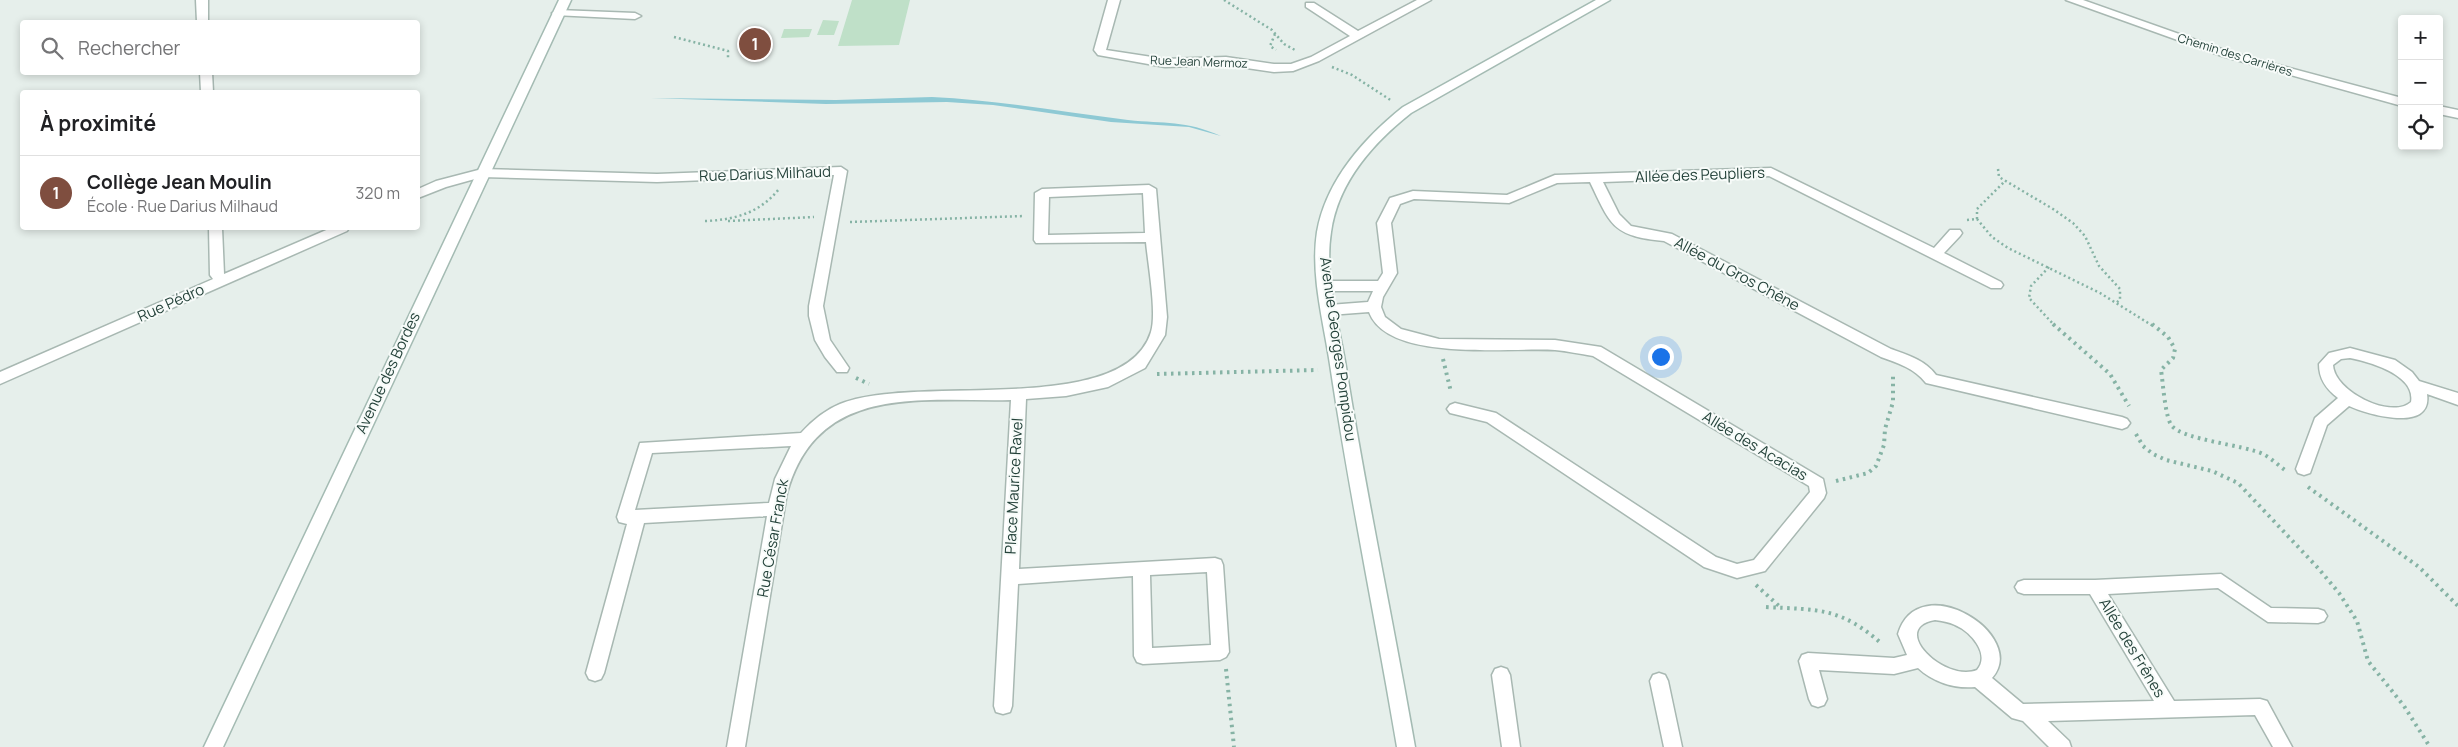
<!DOCTYPE html>
<html lang="fr">
<meta charset="utf-8">
<style>
:root{--surface:#fff;--page:#f6f6f6;--text:#202124;--muted:#757577;--line:#e0e0e0;--accent:#7f4e3f}
body{margin:0;font-family:Manrope,sans-serif;background:var(--page);color:var(--text)}
.controls{position:absolute;right:15px;top:15px;display:grid;overflow:hidden;border-radius:5px;box-shadow:0 2px 8px #0003}
.controls button{width:45px;height:45px;display:grid;place-items:center;padding:0;border:0;border-bottom:1px solid var(--line);background:var(--surface);color:var(--text);font:25px sans-serif}
.you{position:absolute;left:1660px;top:356px;width:18px;height:18px;margin:-12px;border:4px solid #fff;border-radius:50%;background:#1a73e8;box-shadow:0 0 0 8px #1a73e833}
.badge{display:grid;place-items:center;width:32px;height:32px;border-radius:50%;background:var(--accent);color:#fff;font-size:16px;font-weight:700}
.pin{position:absolute;translate:-50% -50%;border:2px solid #fff;box-shadow:0 1px 5px #0006}
.list{margin:0;padding:0;list-style:none}
h2{display:flex;justify-content:space-between;align-items:center;height:65px;margin:0;padding:0 20px;font-size:21px}
h2 small{font-size:16px;font-weight:400;color:var(--muted)}
.list li{display:grid;grid-template-columns:32px 1fr auto;gap:15px;align-items:center;box-sizing:border-box;height:75px;padding:0 20px;border-top:1px solid var(--line)}
.list b{display:block;font-size:19px;white-space:nowrap}
.list p{margin:0;font-size:16px;white-space:nowrap;color:var(--muted)}
.list em{font-size:16px;font-style:normal;color:var(--muted)}
.icon{flex:none;width:28px;height:28px;fill:none;stroke:currentColor;stroke-width:2;stroke-linecap:round;stroke-linejoin:round}
.map{position:relative;flex:none;width:2458px;height:747px;overflow:hidden}
.search{position:absolute;background:var(--surface);box-shadow:0 2px 8px #0003;left:20px;top:20px;width:400px;height:55px;display:flex;align-items:center;gap:12px;box-sizing:border-box;padding:0 18px;border-radius:5px;color:var(--muted);font-size:19px}
.panel{position:absolute;background:var(--surface);box-shadow:0 2px 8px #0003;left:20px;top:90px;width:400px;height:140px;border-radius:5px}
.map>svg:first-child{display:block}
.green{fill:#bfe0c8}
.water{fill:#8ec9d4}
.lines{fill:none;stroke-linecap:round;stroke-linejoin:round}
.lane-casing{stroke:#a8b8b2;stroke-width:3}
.street-casing{stroke:#a8b8b2;stroke-width:3}
.secondary-casing{stroke:#a4bbb3;stroke-width:3}
.path-far1{stroke:#86b3a5;stroke-width:2.5;stroke-dasharray:2 3;stroke-linecap:butt}
.path{stroke:#86b3a5;stroke-width:4;stroke-dasharray:2.5 4.5;stroke-linecap:butt}
.lane{fill:#fff;fill-rule:evenodd}
.street{fill:#fff;fill-rule:evenodd}
.secondary{fill:#fff;fill-rule:evenodd}
.labels{text-anchor:middle;stroke-width:4;stroke-linejoin:round;paint-order:stroke}
.far-street-label{font-size:12px;fill:#24423a;stroke:#f7fbf9}
.street-label{font-size:15px;fill:#24423a;stroke:#f7fbf9}
</style>
<div class="map">
<svg width="2458" height="747" viewBox="0 0 2458 747">
<rect width="100%" height="100%" fill="#e6efeb"/>
<!-- green -->
<path class="green" d="M 852,0 L 910,0 L 899,45 L 838,46 Z
M 823,20 L 839,21 L 834,35 L 817,35 Z
M 784,29 L 812,29 L 809,37 L 781,38 Z"/>
<!-- water -->
<path class="water" d="M 932,97 C 998,100 1062,112 1128,120 C 1165,124 1185,120 1221,136 L 1189,127 L 1111,122 L 993,105 L 947,102 L 826,104 L 651,98 L 836,100 Z"/>
<g class="lines">
<!-- lane casing -->
<g class="lane-casing">
<path id="lane" d="M 2066,0 L 2083,0 L 2230,52 L 2402,98 L 2402,106 L 2222,56 Z
M 558,10 L 635,13 L 641,16 L 635,19 L 554,15 L 552,13 Z
M 2439,106 L 2458,110 L 2458,118 L 2439,114 Z"/>
</g>
<!-- street casing -->
<g class="street-casing">
<path id="street" d="M 196,0 L 208,0 L 208,22 L 197,22 Z
M 1108,0 L 1120,0 L 1106,50 L 1165,59 L 1226,57 L 1274,64 L 1291,64 L 1311,57 L 1350,36 L 1306,7 L 1306,3 L 1314,3 L 1358,31 L 1417,0 L 1431,0 L 1319,61 L 1293,71 L 1274,72 L 1226,65 L 1165,67 L 1098,55 L 1094,50 Z
M 200,72 L 212,72 L 213,92 L 201,92 Z
M 841,167 L 847,171 L 823,306 L 830,340 L 849,368 L 847,372 L 837,372 L 825,357 L 815,340 L 809,316 L 809,306 L 834,175 L 657,182 L 482,177 L 446,187 L 418,198 L 418,189 L 436,181 L 482,169 L 657,174 Z
M 1771,168 L 1934,248 L 1950,230 L 1960,230 L 1962,233 L 1960,236 L 1944,253 L 2001,282 L 2003,285 L 2001,288 L 1991,288 L 1769,176 L 1603,182 L 1619,214 L 1631,226 L 1672,234 L 1891,349 C 1908,355 1925,360 1936,375 L 2122,417 L 2127,419 L 2130,423 L 2127,427 L 2122,429 L 1926,383 C 1914,368 1898,363 1881,357 L 1664,241 C 1613,236 1611,226 1590,182 L 1557,183 L 1509,203 L 1414,199 L 1400,204 L 1391,223 L 1397,273 L 1383,297 L 1381,307 L 1385,317 L 1401,329 L 1439,339 L 1555,340 L 1601,347 L 1823,479 L 1826,493 L 1824,498 L 1765,571 L 1737,578 L 1704,567 L 1487,422 L 1450,413 L 1447,409 L 1450,405 L 1455,403 L 1496,413 L 1716,557 L 1737,564 L 1754,560 L 1810,492 L 1809,486 L 1593,356 C 1580,354 1567,351 1555,350 C 1510,347 1388,363 1369,312 L 1329,315 L 1322,310 L 1329,305 L 1368,302 L 1373,291 L 1325,291 L 1318,286 L 1325,281 L 1378,281 L 1383,273 L 1377,223 L 1390,198 L 1413,191 L 1507,195 L 1555,175 Z
M 1149,185 L 1156,189 L 1167,317 L 1165,335 L 1145,368 L 1108,387 L 1066,396 L 1026,399 L 1019,569 L 1215,558 L 1221,560 L 1223,565 L 1229,652 L 1226,657 L 1220,660 L 1143,664 L 1137,662 L 1134,656 L 1133,576 L 1018,584 L 1012,706 L 1010,712 L 1003,714 L 996,712 L 994,706 L 1011,400 C 920,402 818,383 787,493 L 745,747 L 727,747 L 767,516 L 644,523 L 604,673 L 601,679 L 595,681 L 589,679 L 586,673 L 627,524 L 619,522 L 617,517 L 640,443 L 801,433 C 812,421 825,410 840,404 C 913,373 1124,419 1151,332 C 1157,313 1148,264 1146,242 L 1036,243 L 1034,240 L 1035,193 L 1042,189 ZM 1143,193 L 1145,233 L 1048,235 L 1049,197 ZM 791,446 L 775,479 L 769,503 L 635,510 L 652,453 ZM 1207,572 L 1211,645 L 1152,648 L 1150,575 Z
M 209,228 L 222,228 L 224,274 L 331,228 L 349,228 L 347,231 L 0,384 L 0,372 L 213,279 L 210,275 Z
M 2350,348 L 2395,360 L 2412,372 L 2419,381 L 2458,393 L 2458,405 L 2427,394 C 2433,434 2366,414 2349,406 L 2327,425 L 2310,473 L 2304,475 L 2298,473 L 2296,469 L 2315,418 L 2338,398 C 2326,389 2319,379 2319,364 L 2329,353 ZM 2350,358 C 2370,362 2416,375 2411,402 C 2391,420 2334,391 2333,365 L 2341,359 Z
M 2221,574 L 2271,608 L 2318,609 L 2324,611 L 2327,616 L 2324,621 L 2318,623 L 2268,622 L 2218,588 L 2108,594 L 2174,701 L 2260,699 L 2267,701 L 2292,747 L 2273,747 L 2255,715 L 2048,721 L 2069,741 L 2071,747 L 2049,747 L 2023,721 L 2012,718 L 1975,687 C 1954,689 1933,682 1918,668 L 1894,674 L 1819,670 L 1827,699 L 1824,705 L 1818,707 L 1812,705 L 1809,699 L 1799,661 L 1802,655 L 1808,653 L 1894,658 L 1907,655 L 1898,634 C 1918,566 2030,635 1992,678 L 2023,704 L 2154,701 L 2090,594 L 2024,594 L 2018,592 L 2015,587 L 2018,582 L 2024,580 L 2095,580 ZM 1935,620 C 1942,621 1949,622 1955,625 C 1970,631 1991,654 1977,670 C 1944,683 1888,628 1935,620 Z
M 1501,667 L 1507,669 L 1510,675 L 1520,747 L 1502,747 L 1492,675 L 1495,669 Z
M 1659,673 L 1665,675 L 1668,681 L 1682,747 L 1664,747 L 1650,681 L 1653,675 Z"/>
</g>
<!-- secondary casing -->
<g class="secondary-casing">
<path id="secondary" d="M 559,0 L 571,0 L 223,747 L 204,747 Z
M 1596,0 L 1610,0 L 1411,113 C 1373,143 1338,182 1331,232 C 1324,276 1339,324 1346,367 C 1366,494 1393,620 1415,747 L 1397,747 C 1376,622 1350,497 1331,371 C 1325,327 1310,277 1317,232 C 1326,181 1363,139 1403,107 Z"/>
</g>
<!-- path-far1 -->
<path class="path-far1" d="M 1224,0 L 1272,30 L 1284,44 L 1295,50
M 1275,34 L 1270,46 L 1276,50
M 674,37 L 728,51 L 728,58
M 1332,67 L 1352,75 L 1392,101
M 1998,169 L 1999,177 L 2053,209 L 2073,223 L 2085,236 L 2099,266 L 2120,289 L 2120,300 L 2116,303
M 1977,219 L 1977,209 L 2005,181
M 1967,220 L 1977,219 L 1992,237 L 2008,248 L 2100,293 L 2153,326
M 705,221 C 734,220 760,213 779,189
M 728,221 L 814,217
M 850,222 L 1024,216
M 2049,267 L 2031,286 L 2029,298 L 2055,326"/>
<!-- path -->
<path class="path" d="M 2053,324 L 2110,374 L 2129,406
M 2152,324 L 2168,337 L 2175,349 L 2173,358 L 2161,370 C 2163,382 2165,418 2172,426 C 2184,440 2244,445 2263,454 C 2271,458 2278,465 2285,470
M 1443,359 L 1451,392
M 1157,374 L 1318,370
M 856,378 L 869,384
M 2136,434 L 2143,446 L 2153,454 L 2166,460 L 2212,471 L 2238,483 L 2318,568 L 2339,593 L 2357,621 L 2368,661 L 2404,706 L 2430,747
M 1836,481 L 1868,473 L 1876,466 L 1884,445 L 1885,429 L 1893,402 L 1893,374
M 2308,487 L 2419,567 L 2458,606
M 1756,585 L 1779,606
M 1766,607 C 1819,610 1840,607 1882,644
M 1226,669 L 1234,747"/>
<!-- lane -->
<use href="#lane" class="lane"/>
<!-- street -->
<use href="#street" class="street"/>
<!-- secondary -->
<use href="#secondary" class="secondary"/>
</g>
<g class="labels">
<!-- far-street labels -->
<g class="far-street-label">
<text transform="translate(2235 55) rotate(17)" y="4">Chemin des Carrières</text>
<text transform="translate(1199 62) rotate(2)" y="4">Rue Jean Mermoz</text>
</g>
<!-- street labels -->
<g class="street-label">
<text transform="translate(765 174) rotate(-2)" y="5">Rue Darius Milhaud</text>
<text transform="translate(1700 175) rotate(-2)" y="5">Allée des Peupliers</text>
<text transform="translate(1737 274) rotate(28)" y="5">Allée du Gros Chêne</text>
<text transform="translate(171 303) rotate(-24)" y="5">Rue Pédro</text>
<text transform="translate(1338 349) rotate(82)" y="5">Avenue Georges Pompidou</text>
<text transform="translate(388 373) rotate(-65)" y="5">Avenue des Bordes</text>
<text transform="translate(1755 446) rotate(31)" y="5">Allée des Acacias</text>
<text transform="translate(1014 486) rotate(-87)" y="5">Place Maurice Ravel</text>
<text transform="translate(773 538) rotate(-80)" y="5">Rue César Franck</text>
<text transform="translate(2132 648) rotate(59)" y="5">Allée des Frênes</text>
</g>
</g>
</svg>
<div class="controls">
<button>+</button>
<button>−</button>
<button><svg class="icon" aria-label="locate" viewBox="0 0 24 24"><circle cx="12" cy="12" r="6"/><path d="M12 2v4M12 18v4M2 12h4M18 12h4"/></svg></button>
</div>
<div class="you"></div>
<div class="pin badge" style="left:755px;top:44px">1</div>
<div class="search"><svg class="icon" aria-label="search" viewBox="0 0 24 24"><circle cx="10" cy="10" r="6"/><path d="M15 15l6 6"/></svg>Rechercher</div>
<section class="panel">
<h2>À proximité<small></small></h2>
<ul class="list">
<li><span class="badge">1</span><div><b>Collège Jean Moulin</b><p>École · Rue Darius Milhaud</p></div><em>320 m</em></li>
</ul>
</section>
</div>
